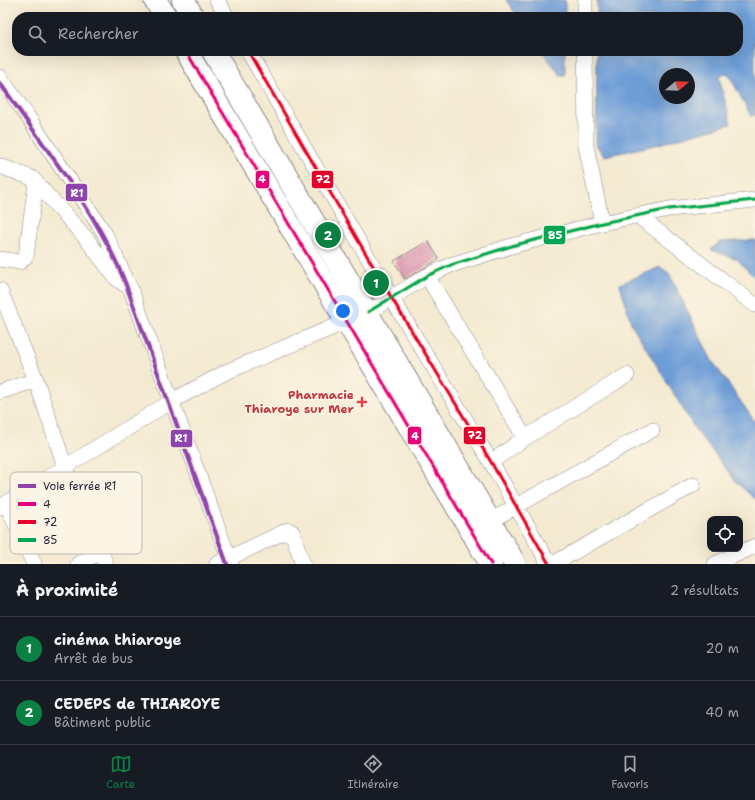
<!DOCTYPE html>
<html lang="fr">
<meta charset="utf-8">
<style>
:root{--surface:#171b24;--page:#20242c;--text:#f1f3f6;--muted:#9ea1a6;--line:#363941;--accent:#0b8043}
body{margin:0;font-family:"Shantell Sans",sans-serif;background:var(--page);color:var(--text)}
.controls{position:absolute;right:12px;bottom:12px;display:grid;overflow:hidden;border-radius:8px;box-shadow:0 4px 16px #0002}
.controls button{width:36px;height:36px;display:grid;place-items:center;padding:0;border:0;border-bottom:1px solid var(--line);background:var(--surface);color:var(--text);font:20px sans-serif}
.compass{position:absolute;left:659px;top:68px;width:36px;height:36px;border-radius:50%;background:var(--surface);box-shadow:0 4px 16px #0002;rotate:71deg}
.you{position:absolute;left:343px;top:311px;width:14px;height:14px;margin:-10px;border:3px solid #fff;border-radius:50%;background:#1a73e8;box-shadow:0 0 0 6px #1a73e833}
.badge{display:grid;place-items:center;width:26px;height:26px;border-radius:50%;background:var(--accent);color:#fff;font-size:13px;font-weight:700}
.pin{position:absolute;translate:-50% -50%;border:2px solid #fff;box-shadow:0 1px 4px #0006}
.list{margin:0;padding:0;list-style:none}
h2{display:flex;justify-content:space-between;align-items:center;height:52px;margin:0;padding:0 16px;font-size:17px}
h2 small{font-size:13px;font-weight:400;color:var(--muted)}
.list li{display:grid;grid-template-columns:26px 1fr auto;gap:12px;align-items:center;box-sizing:border-box;height:64px;padding:0 16px;border-top:1px solid var(--line)}
.list b{display:block;font-size:15px;white-space:nowrap}
.list p{margin:0;font-size:13px;white-space:nowrap;color:var(--muted)}
.list em{font-size:13px;font-style:normal;color:var(--muted)}
.icon{flex:none;width:22px;height:22px;fill:none;stroke:currentColor;stroke-width:2;stroke-linecap:round;stroke-linejoin:round}
.map{position:relative;flex:none;width:755px;height:564px;overflow:hidden}
.search{position:absolute;background:var(--surface);box-shadow:0 4px 16px #0002;left:12px;right:12px;top:12px;height:44px;display:flex;align-items:center;gap:10px;box-sizing:border-box;padding:0 14px;border-radius:16px;color:var(--muted);font-size:15px}
.sheet{height:180px;background:var(--surface)}
nav{display:flex;justify-content:space-around;align-items:center;box-sizing:border-box;height:56px;border-top:1px solid var(--line);background:var(--surface);font-size:11px;color:var(--muted)}
nav a{display:grid;justify-items:center;gap:2px}
nav .on{color:var(--accent)}
.map>svg:first-child{display:block}
.water{fill:#6d9dd7;stroke:#486089;fill-rule:evenodd}
.building{fill:#db99b1}
.lines{fill:none;stroke-linecap:round;stroke-linejoin:round}
.minor-casing{stroke:#8b8686;stroke-width:16}
.highway-casing{stroke:#8b8686;stroke-width:24}
.minor{stroke:#fff;stroke-width:15}
.highway{stroke:#fff;stroke-width:22}
.bus-1-casing{stroke:#fcf5e5;stroke-width:6}
.bus-2-casing{stroke:#fcf5e5;stroke-width:6}
.bus-3-casing{stroke:#fcf5e5;stroke-width:6}
.bus-1{stroke:#e5007d;stroke-width:3}
.bus-2{stroke:#e4002b;stroke-width:3}
.bus-3{stroke:#00a651;stroke-width:3}
.rail-1-casing{stroke:#fcf5e5;stroke-width:7}
.rail-1{stroke:#8e44ad;stroke-width:4}
.health-dot{fill:#e0444e;stroke:#fcf5e5;stroke-width:1.5}
.labels{text-anchor:middle;stroke-width:3;stroke-linejoin:round;paint-order:stroke}
.health-label{font-size:12px;font-weight:bold;fill:#be3a42;stroke:#fcf5e5;text-anchor:end}
.key{fill:#fcf5e5;stroke:#bbb6b2;stroke-width:1}
.key-label{font-size:11px;fill:#22223b}
.line-badge{stroke:#fcf5e5;stroke-width:1.5}
.badge-label{font-size:11px;text-anchor:middle;font-weight:bold;fill:#fff}
</style>
<div class="map">
<svg width="755" height="564" viewBox="0 0 755 564">
<rect width="100%" height="100%" fill="#fcf5e5"/>
<filter id="ink" filterUnits="userSpaceOnUse"><feTurbulence type="fractalNoise" baseFrequency=".025" numOctaves="2"/><feDisplacementMap in="SourceGraphic" scale="8" xChannelSelector="R" yChannelSelector="G"/><feConvolveMatrix kernelMatrix="1 2 1 2 8 2 1 2 1" color-interpolation-filters="sRGB"/></filter>
<filter id="wash" filterUnits="userSpaceOnUse"><feTurbulence type="fractalNoise" baseFrequency=".012" numOctaves="4" result="noise"/><feDisplacementMap in="SourceGraphic" scale="16" xChannelSelector="R" yChannelSelector="G"/><feGaussianBlur stdDeviation="0.9" result="paint"/><feColorMatrix in="noise" values="0 0 0 0 0 0 0 0 0 0 0 0 0 0 0 0 0 1.4 0 .05"/><feComposite in="paint" operator="in"/></filter>
<g filter="url(#wash)">
<rect width="100%" height="100%" fill="#f4ead1"/>
<!-- water -->
<path class="water" d="M 506,0 L 565,0 L 565,17 L 518,17 Z
M 597,0 L 755,0 L 755,115 L 751,116 L 728,73 L 719,77 L 731,124 L 651,146 L 604,156 L 596,145 L 597,51 L 738,51 L 738,17 L 597,17 ZM 665,74 L 689,74 L 689,98 L 665,98 Z
M 542,51 L 565,51 L 565,75 L 560,75 Z
M 755,240 L 755,278 L 737,259 L 711,250 L 719,242 Z
M 660,267 L 669,273 L 711,359 L 755,422 L 755,499 L 737,483 L 695,429 L 631,323 L 620,284 Z"/>
<g id="blocks">
<!-- building -->
<path class="building" d="M 428,241 L 439,259 L 405,279 L 394,261 Z"/>
</g>
</g>
<g filter="url(#ink)">
<use href="#blocks" fill-opacity="0" stroke="#8b8686" stroke-width="1"/>
<g class="lines">
<!-- minor casing -->
<g class="minor-casing">
<path id="minor" d="M 217,0 L 227,17
M 585,0 L 585,17
M 248,51 L 391,297 L 491,462 L 549,564
M 585,51 L 586,146 L 602,223
M 0,77 L 28,117 L 105,234 L 131,290 L 231,564
M 0,166 L 32,178 L 85,237 L 116,278 L 124,284
M 638,216 L 755,305
M 0,259 L 20,262 L 26,256 L 36,183
M 427,276 L 525,438
M 0,290 L 36,380 L 65,467 L 106,564
M 368,312 L 427,276 L 451,265 L 515,245 L 602,223 L 669,209 L 755,200
M 0,392 L 36,380
M 491,462 L 525,438 L 627,375
M 6,503 L 34,564
M 0,507 L 172,401 L 226,372 L 348,321
M 490,521 L 652,430
M 78,564 L 100,552
M 217,564 L 288,530 L 292,532 L 303,564
M 553,564 L 693,485
M 715,564 L 755,546"/>
</g>
<!-- highway casing -->
<g class="highway-casing">
<path id="highway" d="M 155,0 L 166,17
M 183,0 L 193,17
M 186,51 L 491,564
M 213,51 L 515,564"/>
</g>
<!-- minor -->
<use href="#minor" class="minor"/>
<!-- highway -->
<use href="#highway" class="highway"/>
<!-- bus-1 casing -->
<g class="bus-1-casing">
<path id="bus-1" d="M 186,51 L 491,564"/>
</g>
<!-- bus-2 casing -->
<g class="bus-2-casing">
<path id="bus-2" d="M 248,51 L 391,297 L 491,462 L 549,564"/>
</g>
<!-- bus-3 casing -->
<g class="bus-3-casing">
<path id="bus-3" d="M 368,312 L 427,276 L 451,265 L 515,245 L 602,223 L 669,209 L 755,200"/>
</g>
<!-- bus-1 -->
<use href="#bus-1" class="bus-1"/>
<!-- bus-2 -->
<use href="#bus-2" class="bus-2"/>
<!-- bus-3 -->
<use href="#bus-3" class="bus-3"/>
<!-- rail-1 casing -->
<g class="rail-1-casing">
<path id="rail-1" d="M 0,83 C 43,146 99,214 126,285 L 227,564"/>
</g>
<!-- rail-1 -->
<use href="#rail-1" class="rail-1"/>
</g>
</g>
<!-- markers -->
<path class="health-dot" d="M360 396h4v4h4v4h-4v4h-4v-4h-4v-4h4z"/>
<g class="labels">
<!-- health labels -->
<g class="health-label">
<text x="354" y="399">Pharmacie<tspan x="354" dy="14">Thiaroye sur Mer</tspan></text>
</g>
</g>
<!-- legend -->
<rect x="10" y="472" width="132" height="82" rx="6" class="key"/>
<rect x="18" y="484" width="18" height="4" fill="#8e44ad"/>
<rect x="18" y="502" width="18" height="4" fill="#e5007d"/>
<rect x="18" y="520" width="18" height="4" fill="#e4002b"/>
<rect x="18" y="538" width="18" height="4" fill="#00a651"/>
<g class="key-label">
<text x="43" y="490">Voie ferrée R1</text>
<text x="43" y="508">4</text>
<text x="43" y="526">72</text>
<text x="43" y="544">85</text>
</g>
<g class="line-badge">
<rect x="255" y="170" width="15" height="19" rx="4" fill="#e5007d"/>
<rect x="311" y="170" width="23" height="19" rx="4" fill="#e4002b"/>
<rect x="65" y="183" width="23" height="19" rx="4" fill="#8e44ad"/>
<rect x="543" y="225" width="23" height="20" rx="4" fill="#00a651"/>
<rect x="463" y="426" width="23" height="19" rx="4" fill="#e4002b"/>
<rect x="407" y="426" width="15" height="19" rx="4" fill="#e5007d"/>
<rect x="170" y="429" width="23" height="19" rx="4" fill="#8e44ad"/>
</g>
<g class="badge-label">
<text x="262" y="183">4</text>
<text x="323" y="183">72</text>
<text x="77" y="197">R1</text>
<text x="555" y="239">85</text>
<text x="475" y="439">72</text>
<text x="415" y="440">4</text>
<text x="181" y="442">R1</text>
</g>
</svg>
<div class="controls">
<button><svg class="icon" aria-label="locate" viewBox="0 0 24 24"><circle cx="12" cy="12" r="6"/><path d="M12 2v4M12 18v4M2 12h4M18 12h4"/></svg></button>
</div>
<svg class="compass" viewBox="-18 -18 36 36"><path d="M0-13l5 13h-10z" fill="#e53935"/><path d="M0 13l5-13h-10z" fill="#9ea1a6"/></svg>
<div class="you"></div>
<div class="pin badge" style="left:376px;top:283px">1</div>
<div class="pin badge" style="left:328px;top:235px">2</div>
<div class="search"><svg class="icon" aria-label="search" viewBox="0 0 24 24"><circle cx="10" cy="10" r="6"/><path d="M15 15l6 6"/></svg>Rechercher</div>
</div>
<section class="sheet">
<h2>À proximité<small>2 résultats</small></h2>
<ul class="list">
<li><span class="badge">1</span><div><b>cinéma thiaroye</b><p>Arrêt de bus</p></div><em>20 m</em></li>
<li><span class="badge">2</span><div><b>CEDEPS de THIAROYE</b><p>Bâtiment public</p></div><em>40 m</em></li>
</ul>
</section>
<nav>
<a class="on"><svg class="icon" aria-label="map" viewBox="0 0 24 24"><path d="M3 6l6-2 6 2 6-2v14l-6 2-6-2-6 2zM9 4v14M15 6v14"/></svg>Carte</a>
<a><svg class="icon" aria-label="directions" viewBox="0 0 24 24"><path d="M12 3l9 9-9 9-9-9zM9 14v-3h6M13 9l2 2-2 2"/></svg>Itinéraire</a>
<a><svg class="icon" aria-label="saved" viewBox="0 0 24 24"><path d="M7 4h10v16l-5-4-5 4z"/></svg>Favoris</a>
</nav>
